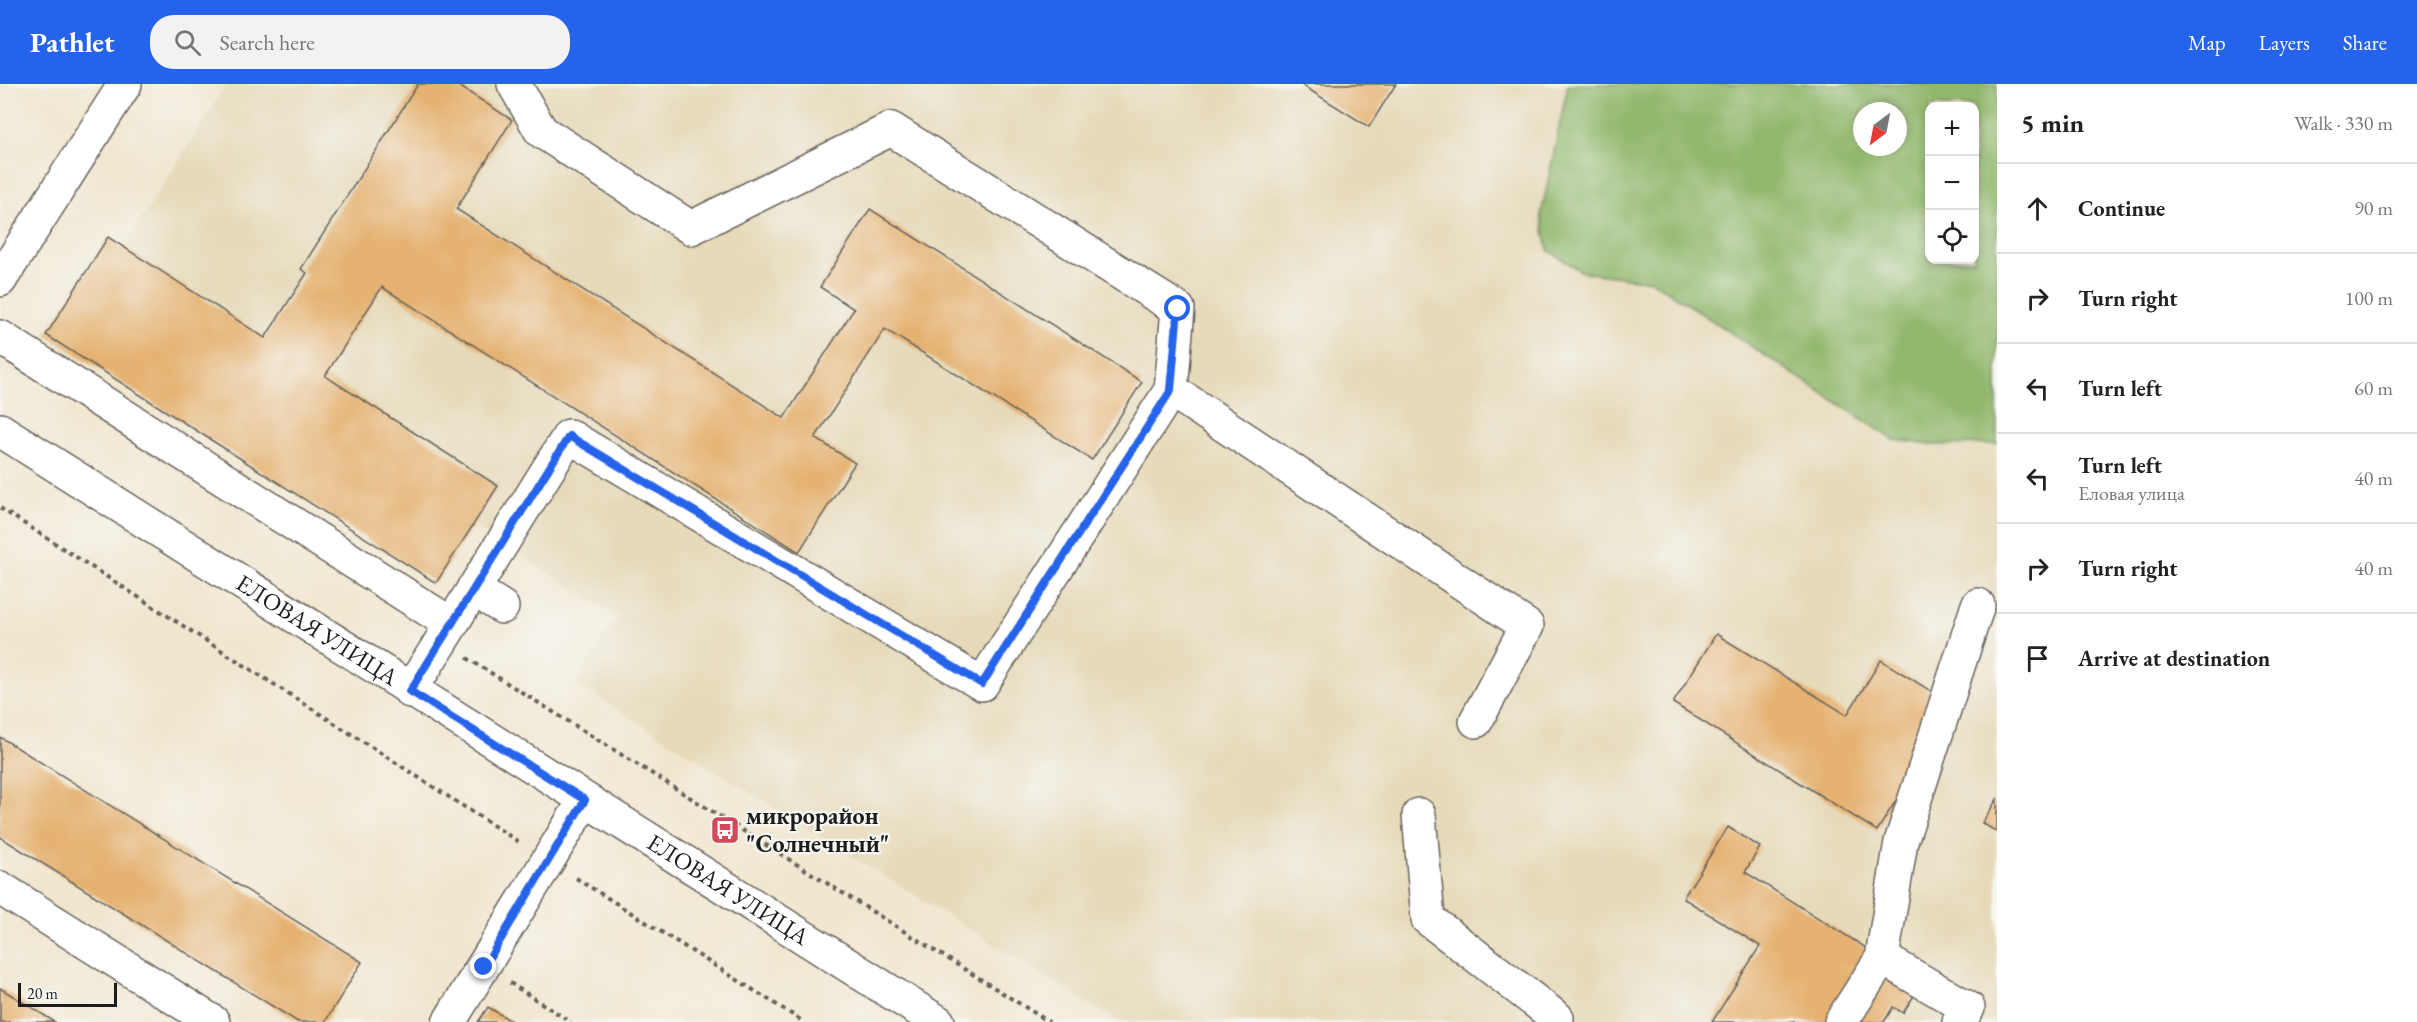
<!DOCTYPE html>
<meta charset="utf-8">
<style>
:root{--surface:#fff;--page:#f2f2f2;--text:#222;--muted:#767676;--line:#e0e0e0;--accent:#2563eb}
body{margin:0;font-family:"EB Garamond",serif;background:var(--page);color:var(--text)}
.controls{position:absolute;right:18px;top:18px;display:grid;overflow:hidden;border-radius:12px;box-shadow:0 3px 9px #0003}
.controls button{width:54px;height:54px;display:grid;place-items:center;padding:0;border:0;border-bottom:2px solid var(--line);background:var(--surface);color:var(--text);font:30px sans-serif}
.compass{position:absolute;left:1853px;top:18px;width:54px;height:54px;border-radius:50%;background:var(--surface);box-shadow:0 3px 9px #0003;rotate:212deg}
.scale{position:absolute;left:18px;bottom:15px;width:99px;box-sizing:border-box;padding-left:6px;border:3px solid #1c1c1c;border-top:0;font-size:16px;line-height:21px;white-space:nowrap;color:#1c1c1c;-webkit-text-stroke:4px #f6f6f2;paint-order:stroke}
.stop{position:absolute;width:18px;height:18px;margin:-14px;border:4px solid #2563eb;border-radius:50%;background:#fff}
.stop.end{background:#2563eb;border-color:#fff;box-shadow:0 2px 6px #0008}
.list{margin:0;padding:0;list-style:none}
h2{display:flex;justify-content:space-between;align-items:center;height:78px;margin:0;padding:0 24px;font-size:26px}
h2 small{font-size:20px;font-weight:400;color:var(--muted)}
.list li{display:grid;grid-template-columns:39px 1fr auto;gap:18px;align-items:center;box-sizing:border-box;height:90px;padding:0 24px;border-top:2px solid var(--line)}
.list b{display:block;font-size:22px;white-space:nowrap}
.list p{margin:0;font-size:20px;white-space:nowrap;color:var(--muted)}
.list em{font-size:20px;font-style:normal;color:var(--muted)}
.icon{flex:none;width:33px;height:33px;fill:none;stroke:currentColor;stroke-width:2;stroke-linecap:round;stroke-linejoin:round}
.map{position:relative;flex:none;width:1997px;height:938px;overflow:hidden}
header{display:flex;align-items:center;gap:36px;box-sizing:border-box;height:84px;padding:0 30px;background:var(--accent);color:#fff}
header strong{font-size:28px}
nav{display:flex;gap:33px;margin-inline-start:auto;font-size:21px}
.search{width:420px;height:54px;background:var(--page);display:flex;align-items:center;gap:15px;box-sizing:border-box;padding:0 21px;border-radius:24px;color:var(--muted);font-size:22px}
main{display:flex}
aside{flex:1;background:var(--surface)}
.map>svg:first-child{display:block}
.built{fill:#e6daba;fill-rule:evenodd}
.forest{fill:#92b86d;stroke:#576a44;stroke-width:1.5;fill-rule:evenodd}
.building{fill:#e5b272}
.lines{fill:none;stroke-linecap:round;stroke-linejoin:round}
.minor-casing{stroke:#67635b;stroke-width:36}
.major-casing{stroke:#67635b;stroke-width:36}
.path{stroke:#67635b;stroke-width:4;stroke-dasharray:4.5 4.5;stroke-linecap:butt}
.minor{stroke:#fff;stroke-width:33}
.major{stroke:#fff;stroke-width:33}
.route{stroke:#2563eb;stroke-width:8}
.labels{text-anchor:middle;stroke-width:4.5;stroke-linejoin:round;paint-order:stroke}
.street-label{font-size:24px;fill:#1c1c1c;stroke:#f6f6f2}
.poi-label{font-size:24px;font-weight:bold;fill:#1c1c1c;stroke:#f6f6f2;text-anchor:start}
</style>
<header>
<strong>Pathlet</strong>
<div class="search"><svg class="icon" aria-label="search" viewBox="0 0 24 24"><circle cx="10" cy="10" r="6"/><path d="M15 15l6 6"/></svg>Search here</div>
<nav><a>Map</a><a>Layers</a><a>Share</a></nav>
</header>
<main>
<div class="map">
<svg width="1997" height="938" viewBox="0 0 1997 938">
<rect width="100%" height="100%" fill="#f6f6f2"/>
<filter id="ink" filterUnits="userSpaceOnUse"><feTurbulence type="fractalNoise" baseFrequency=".0167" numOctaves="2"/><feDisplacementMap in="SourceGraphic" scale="12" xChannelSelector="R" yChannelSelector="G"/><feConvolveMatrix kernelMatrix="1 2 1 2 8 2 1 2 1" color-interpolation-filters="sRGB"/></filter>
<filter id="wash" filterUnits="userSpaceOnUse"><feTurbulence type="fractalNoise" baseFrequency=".008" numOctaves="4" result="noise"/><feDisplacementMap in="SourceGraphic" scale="24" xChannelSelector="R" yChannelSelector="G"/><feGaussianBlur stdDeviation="1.35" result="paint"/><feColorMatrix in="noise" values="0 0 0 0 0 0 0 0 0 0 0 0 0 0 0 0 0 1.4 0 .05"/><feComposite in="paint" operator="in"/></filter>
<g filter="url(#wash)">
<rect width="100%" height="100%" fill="#f1e7d0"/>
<!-- built -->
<path class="built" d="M 227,0 L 1997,0 L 1997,938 L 1118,938 L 575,599 L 617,532 L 473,441 L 436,499 L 46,251 L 108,153 L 124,163 ZM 1930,22 L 1974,22 L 1974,176 L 1930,176 ZM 1862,27 L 1898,27 L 1898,63 L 1862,63 Z"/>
<!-- forest -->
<path class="forest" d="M 1568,0 L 1997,0 L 1997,360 L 1932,361 L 1894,356 L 1652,197 L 1582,188 L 1548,166 L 1541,131 ZM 1930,22 L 1974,22 L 1974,176 L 1930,176 ZM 1862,27 L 1898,27 L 1898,63 L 1862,63 Z"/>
<g id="blocks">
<!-- building -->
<path class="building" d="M 418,0 L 456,0 L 512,36 L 456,125 L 784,334 L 854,225 L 820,203 L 870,125 L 1142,298 L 1092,376 L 885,245 L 815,354 L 855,379 L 799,468 L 382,203 L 325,292 L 498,402 L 436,499 L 46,251 L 108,153 L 265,254 L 307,189 L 301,185 Z
M 1300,0 L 1396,0 L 1369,43 Z
M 1716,550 L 1847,631 L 1881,576 L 1955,622 L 1877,747 L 1673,619 Z
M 0,653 L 362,878 L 325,938 L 298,938 L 0,753 Z
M 1997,715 L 1997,748 L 1982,739 Z
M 1728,743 L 1760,763 L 1745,788 L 1922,899 L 1903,929 L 1893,923 L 1884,938 L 1712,938 L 1760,862 L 1683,814 Z
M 0,904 L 55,938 L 0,938 Z
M 488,923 L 513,938 L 478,938 Z"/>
</g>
</g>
<g filter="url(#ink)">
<use href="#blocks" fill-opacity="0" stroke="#67635b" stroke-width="1.5"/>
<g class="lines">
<!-- minor casing -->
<g class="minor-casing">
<path id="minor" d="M 514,0 L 541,47 L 691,144 L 891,45 L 1178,225 L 1171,306
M 0,196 L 125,0
M 0,253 L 451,540
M 473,505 L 502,523
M 410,607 L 569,352 L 982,600 L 1171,306 L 1527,542 L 1476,637
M 1419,731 L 1428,835 L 1557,934 L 1555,938
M 0,804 L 213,938
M 1882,874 L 1901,758 L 1978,521
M 449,938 L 585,716
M 1841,938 L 1882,874 L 1968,924 L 1959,938"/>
</g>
<!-- major casing -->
<g class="major-casing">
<g id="major">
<path id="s1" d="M 0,346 L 938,938"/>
</g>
</g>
<!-- path -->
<path class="path" d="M 0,424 L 522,760
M 467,574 L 1049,938
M 576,794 L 804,938
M 510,899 L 571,938"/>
<!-- minor -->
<use href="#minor" class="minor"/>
<!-- major -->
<use href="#major" class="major"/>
</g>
</g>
<g class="lines" filter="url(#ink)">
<!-- route -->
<path class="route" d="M 484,883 L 585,716 L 410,607 L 569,352 L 982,600 L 1171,306 L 1178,225"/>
</g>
<!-- icons -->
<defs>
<g id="bus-square" transform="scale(1.5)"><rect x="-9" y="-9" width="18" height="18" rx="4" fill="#d1495b" stroke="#f6f6f2"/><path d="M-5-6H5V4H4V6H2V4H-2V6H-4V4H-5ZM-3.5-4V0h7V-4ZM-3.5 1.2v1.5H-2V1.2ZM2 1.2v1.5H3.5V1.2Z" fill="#fff"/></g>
</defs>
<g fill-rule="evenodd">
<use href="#bus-square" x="725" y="746"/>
</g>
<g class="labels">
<!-- street labels -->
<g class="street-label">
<text dy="8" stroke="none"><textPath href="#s1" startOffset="375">ЕЛОВАЯ УЛИЦА</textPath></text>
<text dy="8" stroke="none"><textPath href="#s1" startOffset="861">ЕЛОВАЯ УЛИЦА</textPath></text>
</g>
<!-- poi labels -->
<g class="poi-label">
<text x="746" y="740">микрорайон<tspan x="746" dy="28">"Солнечный"</tspan></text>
</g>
</g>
</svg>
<div class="controls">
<button>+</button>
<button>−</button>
<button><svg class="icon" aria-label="locate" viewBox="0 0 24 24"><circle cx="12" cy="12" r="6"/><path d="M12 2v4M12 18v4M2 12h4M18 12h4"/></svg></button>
</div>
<svg class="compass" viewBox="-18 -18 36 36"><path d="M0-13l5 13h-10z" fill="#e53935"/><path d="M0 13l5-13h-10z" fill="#767676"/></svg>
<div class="scale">20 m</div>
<div class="stop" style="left:1178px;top:225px"></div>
<div class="stop end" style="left:484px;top:883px"></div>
</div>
<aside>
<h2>5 min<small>Walk · 330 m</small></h2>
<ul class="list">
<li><svg class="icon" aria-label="ahead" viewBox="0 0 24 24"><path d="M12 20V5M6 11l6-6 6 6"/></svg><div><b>Continue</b></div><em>90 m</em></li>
<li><svg class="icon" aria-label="right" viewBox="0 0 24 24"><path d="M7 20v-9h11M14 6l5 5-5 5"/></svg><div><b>Turn right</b></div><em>100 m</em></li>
<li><svg class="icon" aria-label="left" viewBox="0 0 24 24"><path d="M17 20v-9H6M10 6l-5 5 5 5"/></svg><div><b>Turn left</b></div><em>60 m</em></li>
<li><svg class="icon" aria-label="left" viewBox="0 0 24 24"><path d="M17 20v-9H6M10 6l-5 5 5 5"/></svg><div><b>Turn left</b><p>Еловая улица</p></div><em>40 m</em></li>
<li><svg class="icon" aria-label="right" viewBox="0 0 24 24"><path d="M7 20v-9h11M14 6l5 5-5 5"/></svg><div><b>Turn right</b></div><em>40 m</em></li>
<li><svg class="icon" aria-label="arrive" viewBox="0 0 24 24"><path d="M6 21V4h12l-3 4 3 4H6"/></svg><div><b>Arrive at destination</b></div></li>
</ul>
</aside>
</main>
